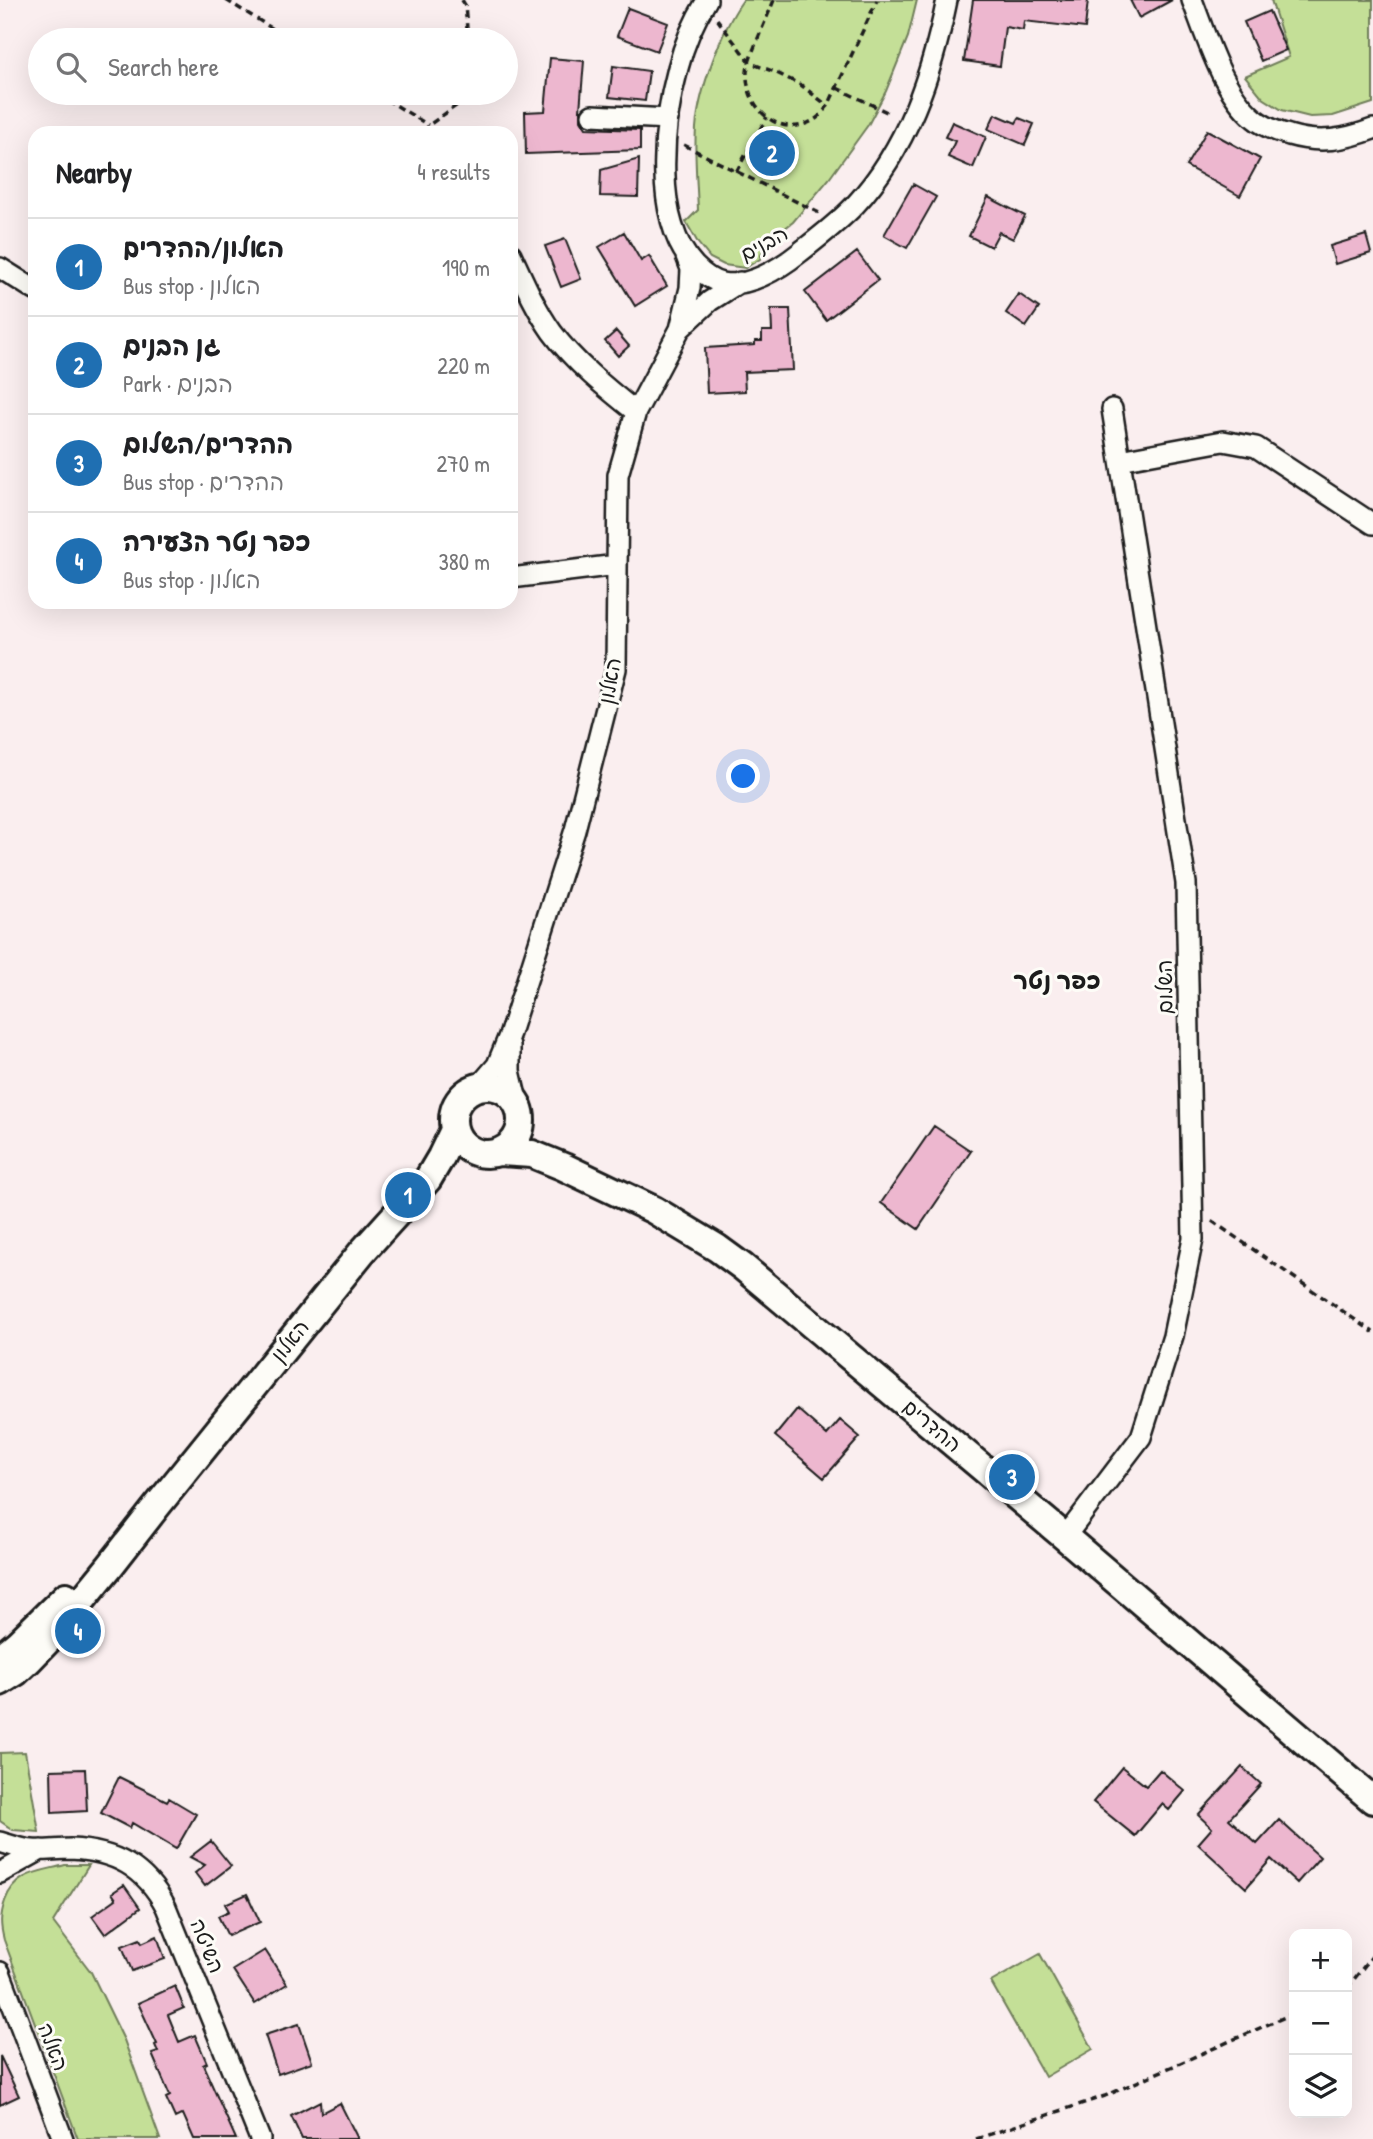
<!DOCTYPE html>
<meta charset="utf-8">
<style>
:root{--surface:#fff;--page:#f6f6f6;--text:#202124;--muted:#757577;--line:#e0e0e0;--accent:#1f6fb2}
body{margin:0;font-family:"Patrick Hand","Playpen Sans Hebrew",sans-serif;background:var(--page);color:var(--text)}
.controls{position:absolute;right:21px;bottom:21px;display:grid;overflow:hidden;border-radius:14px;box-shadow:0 7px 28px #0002}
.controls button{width:63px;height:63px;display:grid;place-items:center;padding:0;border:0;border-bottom:2px solid var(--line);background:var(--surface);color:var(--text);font:35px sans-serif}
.you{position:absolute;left:744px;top:777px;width:24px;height:24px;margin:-18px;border:5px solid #fff;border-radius:50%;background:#1a73e8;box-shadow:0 0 0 10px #1a73e833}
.badge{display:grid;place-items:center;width:46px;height:46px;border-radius:50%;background:var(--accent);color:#fff;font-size:23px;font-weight:700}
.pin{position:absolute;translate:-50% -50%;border:4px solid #fff;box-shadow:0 2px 7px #0006}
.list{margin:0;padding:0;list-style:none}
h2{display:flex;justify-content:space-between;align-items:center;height:91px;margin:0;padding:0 28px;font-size:30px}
h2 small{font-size:23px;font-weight:400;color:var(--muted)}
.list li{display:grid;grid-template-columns:46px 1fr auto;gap:21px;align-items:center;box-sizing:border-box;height:98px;padding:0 28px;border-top:2px solid var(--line)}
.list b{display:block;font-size:26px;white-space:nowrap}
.list p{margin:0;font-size:23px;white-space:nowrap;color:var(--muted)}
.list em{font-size:23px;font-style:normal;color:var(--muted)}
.icon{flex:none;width:38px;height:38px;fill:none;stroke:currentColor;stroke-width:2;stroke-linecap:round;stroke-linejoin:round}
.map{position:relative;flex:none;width:1373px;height:2139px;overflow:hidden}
.search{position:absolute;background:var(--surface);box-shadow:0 7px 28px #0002;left:28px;top:28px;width:490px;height:77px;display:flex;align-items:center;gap:18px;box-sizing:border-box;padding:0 24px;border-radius:38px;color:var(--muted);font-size:26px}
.panel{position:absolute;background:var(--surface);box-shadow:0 7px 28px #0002;left:28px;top:126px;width:490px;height:483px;border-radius:21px}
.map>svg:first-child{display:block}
.green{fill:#c4df97;stroke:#707e5a;stroke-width:2}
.building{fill:#edb7cf;stroke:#1c1c1c;stroke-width:2}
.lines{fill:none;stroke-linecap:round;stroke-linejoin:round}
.minor-casing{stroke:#1c1c1c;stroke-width:24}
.major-casing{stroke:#1c1c1c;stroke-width:32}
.path{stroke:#1c1c1c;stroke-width:3.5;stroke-dasharray:7 5;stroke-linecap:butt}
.minor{stroke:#fdfcf7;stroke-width:19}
.major{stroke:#fdfcf7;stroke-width:26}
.labels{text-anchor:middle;stroke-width:6;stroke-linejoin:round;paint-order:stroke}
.street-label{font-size:21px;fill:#1c1c1c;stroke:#fdfcf7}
.quarter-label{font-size:24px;font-weight:bold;fill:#1c1c1c;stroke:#fdfcf7}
</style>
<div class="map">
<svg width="1373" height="2139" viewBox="0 0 1373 2139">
<rect width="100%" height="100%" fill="#faeeef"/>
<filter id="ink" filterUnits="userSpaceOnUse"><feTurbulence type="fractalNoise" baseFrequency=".0143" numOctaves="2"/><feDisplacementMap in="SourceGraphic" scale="14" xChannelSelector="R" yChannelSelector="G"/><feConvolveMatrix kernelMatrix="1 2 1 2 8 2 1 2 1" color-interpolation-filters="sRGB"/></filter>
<g filter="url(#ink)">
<!-- green -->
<path class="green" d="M 743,0 L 917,0 L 908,37 L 886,91 L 868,125 L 829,179 L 793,222 L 765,243 L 760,259 L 745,268 L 724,265 L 710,258 L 698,243 L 686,222 L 698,210 C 697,183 694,154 696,128 C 699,90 721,31 743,0 Z
M 1271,0 L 1373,0 L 1373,103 L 1333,116 L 1310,117 L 1282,110 L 1263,98 L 1245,76 L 1289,57 Z
M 25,1752 L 39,1832 L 13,1830 L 0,1821 L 0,1753 Z
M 65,1865 L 89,1865 L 53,1922 L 91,1972 L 124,2040 L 160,2139 L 78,2139 L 4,1940 C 0,1925 0,1916 5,1901 C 15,1872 39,1872 65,1865 Z
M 1040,1954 L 1093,2049 L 1045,2077 L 991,1982 Z"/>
<!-- building -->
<path class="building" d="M 973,0 L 1088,0 L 1085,28 L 1024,21 L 1023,30 L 1005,27 L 1000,66 L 964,61 Z
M 1130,0 L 1172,0 L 1139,18 Z
M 628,8 L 668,23 L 657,51 L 617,36 Z
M 1269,11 L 1286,50 L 1261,61 L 1244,22 Z
M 550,58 L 584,61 L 580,110 L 581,110 L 581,120 L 586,128 L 640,130 L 640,150 L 526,154 L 525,112 L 545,111 Z
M 613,66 L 649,71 L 645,101 L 609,97 Z
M 995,114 L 1016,123 L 1019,118 L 1034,124 L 1025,145 L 988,129 Z
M 952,122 L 986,137 L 973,168 L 948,157 L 955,141 L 945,137 Z
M 1207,130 L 1260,159 L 1240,196 L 1186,166 Z
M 639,159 L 638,197 L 600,196 L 601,170 Z
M 913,184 L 936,197 L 907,248 L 884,235 Z
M 988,197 L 1025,216 L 1013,239 L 999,232 L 991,247 L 969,236 Z
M 624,232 L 641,261 L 649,256 L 667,286 L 635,306 L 599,247 Z
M 1366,235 L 1371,253 L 1335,264 L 1330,246 Z
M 565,239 L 581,279 L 561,287 L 545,246 Z
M 857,252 L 878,280 L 826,320 L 805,292 Z
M 1019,294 L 1039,308 L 1026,327 L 1006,313 Z
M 771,309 L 790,309 L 793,370 L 744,372 L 745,391 L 707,393 L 705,348 L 755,345 L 755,341 L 762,341 L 762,331 L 772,331 Z
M 616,331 L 629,346 L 618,356 L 605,341 Z
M 934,1126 L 971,1151 L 918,1229 L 881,1203 Z
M 797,1409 L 827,1435 L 840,1420 L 860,1437 L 824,1478 L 775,1436 Z
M 1122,1767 L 1146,1786 L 1160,1770 L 1185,1791 L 1169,1810 L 1162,1804 L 1135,1836 L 1093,1802 Z
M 1242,1767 L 1261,1784 L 1229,1819 L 1257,1844 L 1279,1820 L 1320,1857 L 1297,1883 L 1271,1859 L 1246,1888 L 1198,1844 L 1212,1828 L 1198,1815 Z
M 85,1769 L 87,1811 L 52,1813 L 51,1770 Z
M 119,1777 L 167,1801 L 169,1798 L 196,1814 L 176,1849 L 132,1823 L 130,1828 L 101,1813 Z
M 211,1841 L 231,1866 L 205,1886 L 195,1873 L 205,1865 L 190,1857 Z
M 124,1885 L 140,1908 L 105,1934 L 92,1916 L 116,1899 L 112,1893 Z
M 247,1894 L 260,1922 L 228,1936 L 218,1916 L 229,1911 L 225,1904 Z
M 157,1936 L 165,1959 L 132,1971 L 122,1946 L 140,1939 L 142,1943 Z
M 265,1950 L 287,1984 L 255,2004 L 233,1970 Z
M 175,1986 L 184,2008 L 168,2015 L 179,2042 L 195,2035 L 207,2063 L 203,2065 L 236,2139 L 194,2139 L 183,2114 L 175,2118 L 166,2098 L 170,2096 L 152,2054 L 158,2052 L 155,2045 L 157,2044 L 138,2003 Z
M 299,2024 L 312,2062 L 278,2074 L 265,2035 Z
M 0,2056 L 19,2096 L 0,2105 Z
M 320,2101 L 321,2113 L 340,2103 L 358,2139 L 302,2139 L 291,2116 Z"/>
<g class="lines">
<!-- minor casing -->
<g class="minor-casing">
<path id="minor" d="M 707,0 C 694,21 684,44 678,68 C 663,123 652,221 695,266 C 702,273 712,281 722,283 C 748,288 779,269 799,253 C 818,238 838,223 855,205 C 907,149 932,74 947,0
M 1192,0 C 1207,38 1224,98 1259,122 C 1268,128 1278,132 1289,135 C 1319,144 1344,140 1373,129
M 592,115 L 668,119
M 511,254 C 523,280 535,308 552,332 C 574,362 607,389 636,412
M 0,268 L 35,290
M 681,328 L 710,301 L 740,282
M 1120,460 L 1223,441 L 1256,447 L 1373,524
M 511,578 L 617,565
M 510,1045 L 510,1071 L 518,1105
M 478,1087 L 497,1065 L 510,1033 L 575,830 L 616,669 L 618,475 L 636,412 L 680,329 L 690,288 L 691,269 L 686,256
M 1065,1537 L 1141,1437 L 1173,1336 L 1193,1239 L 1186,883 L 1112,409
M 0,1842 C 10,1845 21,1849 32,1850 C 44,1851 57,1849 70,1849 C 115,1851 145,1867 166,1907 L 260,2139
M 0,1873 L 41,1850
M 0,1972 L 63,2139"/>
</g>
<!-- major casing -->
<g class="major-casing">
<path id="major" d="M453 1120a34 34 0 1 1 68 0a34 34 0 1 1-68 0Z
M 500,1152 L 532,1154 L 564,1167 L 654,1210 L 717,1248 L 743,1267 L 1065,1537 L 1373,1800
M 0,1658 L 18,1643 L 66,1596
M 0,1682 L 16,1672 L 29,1660 L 56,1632 L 110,1566 L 157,1506 L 362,1252 L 428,1179 L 441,1157 L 454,1130"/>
</g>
<!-- path -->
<path class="path" d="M 226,0 L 291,40
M 462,0 L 465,5 L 468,40
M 774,0 C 768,16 748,58 747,72 C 745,110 783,142 817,118 C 821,115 825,109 828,106 L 877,0
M 717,19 L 750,63 L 775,72 L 801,85 L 828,106
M 837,88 L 891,114
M 376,93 L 428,125
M 425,133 L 429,125 L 470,96 L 470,93
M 684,145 L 821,214
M 736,172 L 767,117
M 1212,1221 L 1373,1332
M 1347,1988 L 1373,1955
M 976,2139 L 1105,2096 L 1294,2013"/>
<!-- minor -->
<use href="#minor" class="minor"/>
<!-- major -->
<use href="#major" class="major"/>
</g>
</g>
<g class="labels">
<!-- street labels -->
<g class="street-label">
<text transform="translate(764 244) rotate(-29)" y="7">הבנים</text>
<text transform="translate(610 681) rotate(-80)" y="7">האלון</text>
<text transform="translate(1165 987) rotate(-91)" y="7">השלום</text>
<text transform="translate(290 1341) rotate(-51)" y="7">האלון</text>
<text transform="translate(932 1426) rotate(40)" y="7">ההדרים</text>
<text transform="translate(207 1946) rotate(68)" y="7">השיטה</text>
<text transform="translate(53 2047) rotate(69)" y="7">האלה</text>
</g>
<!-- quarter labels -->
<g class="quarter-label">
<text x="1057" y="989">כפר נטר</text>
</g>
</g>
</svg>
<div class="controls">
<button>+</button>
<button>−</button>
<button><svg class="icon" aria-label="layers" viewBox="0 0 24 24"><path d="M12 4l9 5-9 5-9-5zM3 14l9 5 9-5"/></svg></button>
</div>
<div class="you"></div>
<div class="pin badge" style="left:408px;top:1195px">1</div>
<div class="pin badge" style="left:772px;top:153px">2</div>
<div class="pin badge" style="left:1012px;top:1477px">3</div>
<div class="pin badge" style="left:78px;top:1631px">4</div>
<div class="search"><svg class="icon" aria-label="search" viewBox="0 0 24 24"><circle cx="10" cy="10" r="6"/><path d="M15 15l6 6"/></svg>Search here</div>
<section class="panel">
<h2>Nearby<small>4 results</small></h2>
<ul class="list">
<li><span class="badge">1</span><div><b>האלון/ההדרים</b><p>Bus stop · האלון</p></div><em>190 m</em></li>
<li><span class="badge">2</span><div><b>גן הבנים</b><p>Park · הבנים</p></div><em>220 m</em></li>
<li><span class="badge">3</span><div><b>ההדרים/השלום</b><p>Bus stop · ההדרים</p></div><em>270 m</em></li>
<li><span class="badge">4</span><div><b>כפר נטר הצעירה</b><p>Bus stop · האלון</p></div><em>380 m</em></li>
</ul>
</section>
</div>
